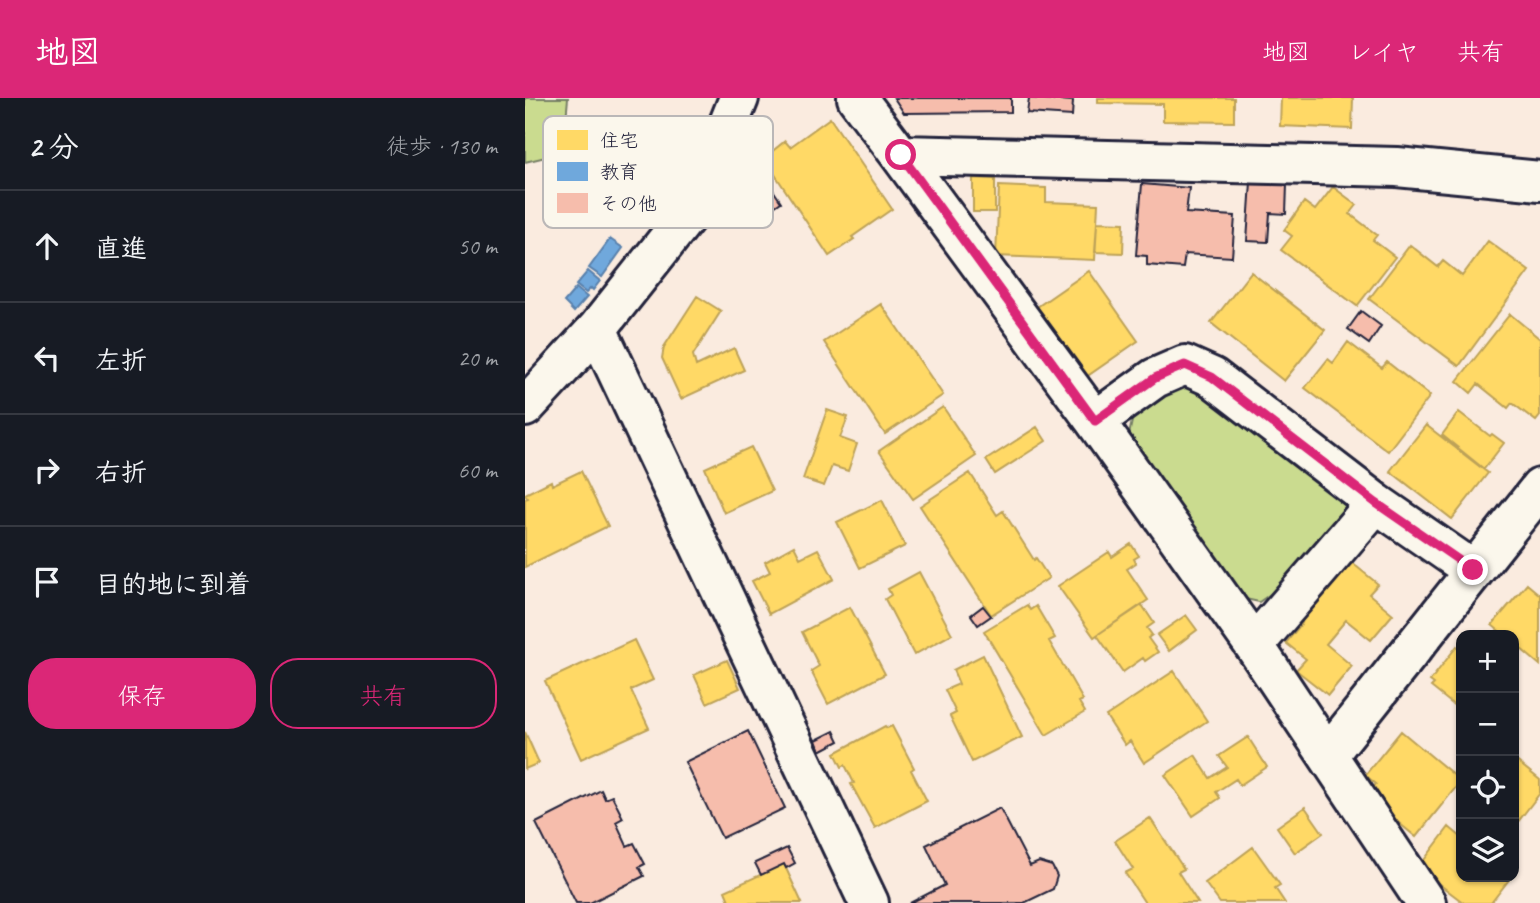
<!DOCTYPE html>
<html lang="ja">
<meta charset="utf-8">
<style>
:root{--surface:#171b24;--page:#20242c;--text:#f1f3f6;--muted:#9ea1a6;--line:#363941;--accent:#db2777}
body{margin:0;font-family:Caveat,"Klee One",sans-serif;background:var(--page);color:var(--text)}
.controls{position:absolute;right:21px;bottom:21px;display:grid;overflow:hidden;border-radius:14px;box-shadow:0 2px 5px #0004}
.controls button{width:63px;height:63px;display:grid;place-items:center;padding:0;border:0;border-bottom:2px solid var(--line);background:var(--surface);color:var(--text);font:35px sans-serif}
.stop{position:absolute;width:21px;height:21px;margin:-16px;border:5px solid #db2777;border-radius:50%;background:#fff}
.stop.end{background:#db2777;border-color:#fff;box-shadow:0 2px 7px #0008}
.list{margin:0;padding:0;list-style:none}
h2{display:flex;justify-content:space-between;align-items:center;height:91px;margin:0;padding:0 28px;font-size:30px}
h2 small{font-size:23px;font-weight:400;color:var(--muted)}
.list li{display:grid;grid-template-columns:46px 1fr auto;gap:21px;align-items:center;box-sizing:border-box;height:112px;padding:0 28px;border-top:2px solid var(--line)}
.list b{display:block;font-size:26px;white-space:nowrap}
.list em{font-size:23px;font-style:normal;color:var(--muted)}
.actions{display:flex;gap:14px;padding:21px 28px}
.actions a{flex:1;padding:16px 0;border:2px solid var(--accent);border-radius:28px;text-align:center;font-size:24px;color:var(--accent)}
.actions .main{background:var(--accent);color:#fff}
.icon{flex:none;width:38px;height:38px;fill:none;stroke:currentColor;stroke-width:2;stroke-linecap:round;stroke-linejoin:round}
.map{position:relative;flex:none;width:1015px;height:805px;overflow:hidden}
header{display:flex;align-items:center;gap:42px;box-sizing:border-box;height:98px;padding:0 35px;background:var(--accent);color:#fff}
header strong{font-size:33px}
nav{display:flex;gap:38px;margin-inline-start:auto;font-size:24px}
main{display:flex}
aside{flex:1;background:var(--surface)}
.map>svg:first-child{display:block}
.green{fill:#cadb8f;stroke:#767e65;stroke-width:2}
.homes{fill:#ffd966;stroke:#bda259;stroke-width:2}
.schools{fill:#6fa8dc;stroke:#5880ac;stroke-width:2}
.building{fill:#f6bdac;stroke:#22223b;stroke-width:2}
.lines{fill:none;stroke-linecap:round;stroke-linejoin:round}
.minor-casing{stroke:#22223b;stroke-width:44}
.minor{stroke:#fbf7ec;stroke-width:38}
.route{stroke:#db2777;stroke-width:9}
.key{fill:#fbf7ec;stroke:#bab7b7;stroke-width:2}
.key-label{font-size:19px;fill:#22223b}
</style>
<header>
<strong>地図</strong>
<nav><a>地図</a><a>レイヤ</a><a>共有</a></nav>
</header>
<main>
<aside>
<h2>2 分<small>徒歩 · 130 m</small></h2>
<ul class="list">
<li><svg class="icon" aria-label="ahead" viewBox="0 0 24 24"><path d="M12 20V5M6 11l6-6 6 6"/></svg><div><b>直進</b></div><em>50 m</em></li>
<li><svg class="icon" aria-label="left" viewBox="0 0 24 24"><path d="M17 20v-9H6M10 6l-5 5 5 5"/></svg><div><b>左折</b></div><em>20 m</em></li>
<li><svg class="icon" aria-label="right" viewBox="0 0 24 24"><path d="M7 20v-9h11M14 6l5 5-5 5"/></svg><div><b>右折</b></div><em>60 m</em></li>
<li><svg class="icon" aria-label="arrive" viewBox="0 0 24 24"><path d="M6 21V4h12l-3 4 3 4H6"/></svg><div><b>目的地に到着</b></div></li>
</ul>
<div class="actions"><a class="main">保存</a><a>共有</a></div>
</aside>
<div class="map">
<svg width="1015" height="805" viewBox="0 0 1015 805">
<rect width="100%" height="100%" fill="#faebdf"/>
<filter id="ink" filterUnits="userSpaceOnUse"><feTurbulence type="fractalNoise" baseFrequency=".0143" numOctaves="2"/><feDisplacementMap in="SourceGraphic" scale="14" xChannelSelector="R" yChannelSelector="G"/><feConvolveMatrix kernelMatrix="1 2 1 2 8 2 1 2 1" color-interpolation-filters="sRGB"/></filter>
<g filter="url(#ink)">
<!-- green -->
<path class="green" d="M 0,0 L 43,0 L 41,22 L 25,58 L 0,64 Z
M 651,289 L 671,289 L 833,405 L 751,492 L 734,504 L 716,500 L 604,337 L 608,318 Z"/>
<!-- homes -->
<path class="homes" d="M 573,0 L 709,0 L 709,24 L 638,23 L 638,6 L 573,5 Z
M 756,0 L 828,0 L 827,31 L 755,28 Z
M 305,20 L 367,111 L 327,139 L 329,141 L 304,158 L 239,60 L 260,43 L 265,49 Z
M 448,80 L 470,81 L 470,114 L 448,114 Z
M 474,88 L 521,90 L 521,104 L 573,106 L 570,162 L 471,158 Z
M 808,89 L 832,107 L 825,116 L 852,137 L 848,142 L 870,159 L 832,208 L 756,152 L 767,138 L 759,132 L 779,104 L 790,112 Z
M 572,124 L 599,125 L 598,155 L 570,154 Z
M 963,143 L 1004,173 L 934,268 L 844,201 L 885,147 L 913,169 L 918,163 L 937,178 Z
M 564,173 L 613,243 L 561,279 L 512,209 Z
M 726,174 L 800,232 L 759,283 L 686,225 Z
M 172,198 L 196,213 L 168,257 L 171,268 L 209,250 L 219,272 L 156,301 L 137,260 L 139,249 Z
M 356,206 L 418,297 L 360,336 L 299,244 Z
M 985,216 L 1015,241 L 1015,318 L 1011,323 L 987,305 L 983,310 L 953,286 L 946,295 L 932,283 Z
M 823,244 L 857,270 L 862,264 L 905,298 L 863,353 L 780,290 L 803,261 L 808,265 Z
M 418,309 L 451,358 L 388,401 L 354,353 Z
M 302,312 L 323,319 L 315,340 L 332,346 L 323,373 L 307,368 L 299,388 L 278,381 Z
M 934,314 L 965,338 L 967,336 L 979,345 L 959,371 L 917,337 Z
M 901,327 L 963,375 L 927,421 L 865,373 Z
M 512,329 L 521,343 L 470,376 L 461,362 Z
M 226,349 L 247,393 L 199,415 L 180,370 Z
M 56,373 L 83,428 L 0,469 L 0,401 L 3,400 L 0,396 L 26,383 L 27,387 Z
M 445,375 L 472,417 L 478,413 L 509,462 L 511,460 L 524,480 L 466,517 L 395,408 Z
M 357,402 L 380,448 L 335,470 L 312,424 Z
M 606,446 L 614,458 L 609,461 L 611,465 L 602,471 L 623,502 L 569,539 L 533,488 L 584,454 L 587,459 Z
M 269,448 L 275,460 L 293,451 L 309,481 L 244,516 L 227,483 L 245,474 L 240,464 Z
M 826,464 L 853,486 L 844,496 L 868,516 L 846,542 L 821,522 L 801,546 L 827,568 L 803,597 L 771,572 L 781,561 L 761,545 L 777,525 L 771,520 L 792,494 L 797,499 Z
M 394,474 L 427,536 L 389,557 L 360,501 L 366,497 L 363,491 Z
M 1002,486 L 1015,497 L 1015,567 L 989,545 L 989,537 L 979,537 L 967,527 Z
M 502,507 L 505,512 L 511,508 L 530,540 L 524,543 L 558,602 L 554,604 L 560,614 L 521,637 L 459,533 Z
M 617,507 L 629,525 L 622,530 L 627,537 L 623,540 L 633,554 L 620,563 L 618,560 L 598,574 L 572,537 Z
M 325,509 L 360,576 L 303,606 L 286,573 L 294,568 L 277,534 Z
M 661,517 L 672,532 L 644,553 L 632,537 Z
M 109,542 L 128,582 L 106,592 L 124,630 L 56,661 L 20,583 Z
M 932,548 L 936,552 L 936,613 L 906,589 L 909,586 L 905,583 Z
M 458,557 L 497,639 L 447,664 L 425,618 L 431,615 L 420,592 L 434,586 L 428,572 Z
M 202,562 L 215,590 L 182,605 L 169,577 Z
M 649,573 L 682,623 L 619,665 L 605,643 L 600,647 L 581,618 Z
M 360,628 L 362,630 L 367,628 L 389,670 L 386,672 L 402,703 L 350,730 L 326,686 L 329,685 L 320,667 L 317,669 L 310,655 Z
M 876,633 L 936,683 L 891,739 L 841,698 L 851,686 L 840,677 Z
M 0,634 L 14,665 L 0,671 Z
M 723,639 L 742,669 L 715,687 L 711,681 L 691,694 L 695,700 L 668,718 L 640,677 L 670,657 L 685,680 L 702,669 L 694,658 Z
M 989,661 L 1015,682 L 1015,695 L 989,729 Z
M 780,709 L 798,735 L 770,755 L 752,729 Z
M 625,720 L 659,771 L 653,774 L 673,805 L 620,805 L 600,775 L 608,771 L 590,743 Z
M 924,729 L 936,739 L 936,779 L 986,779 L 966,805 L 939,805 L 893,770 Z
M 728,749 L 755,787 L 750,790 L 760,805 L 695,805 L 680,785 Z
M 259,766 L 277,805 L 205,805 L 200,793 Z"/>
<!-- schools -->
<path class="schools" d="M 85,141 L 98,150 L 77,179 L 64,170 Z
M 63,173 L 75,183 L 68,192 L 66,190 L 61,195 L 51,187 Z
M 51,190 L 62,199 L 49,214 L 39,204 Z"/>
<!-- building -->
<path class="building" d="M 369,0 L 486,0 L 486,14 L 379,15 Z
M 504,0 L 548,3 L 547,18 L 502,15 Z
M 242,83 L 256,104 L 240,115 L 227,94 Z
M 726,84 L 762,86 L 761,116 L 745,115 L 743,144 L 722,143 Z
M 617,86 L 664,90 L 661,115 L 710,118 L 707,159 L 660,156 L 658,170 L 622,167 L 622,158 L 611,157 Z
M 836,213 L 856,228 L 844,246 L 823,231 Z
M 458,508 L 466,518 L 453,527 L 446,517 Z
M 223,633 L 260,710 L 197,740 L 160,664 Z
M 309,633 L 314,643 L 295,653 L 291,642 Z
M 76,692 L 80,701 L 87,698 L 98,720 L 91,724 L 102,748 L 109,745 L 120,766 L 114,769 L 119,778 L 65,805 L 51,805 L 11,725 Z
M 475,710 L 505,768 L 514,764 L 527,768 L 532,778 L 528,791 L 499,805 L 385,805 L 420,787 L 401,747 Z
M 262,750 L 270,765 L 261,770 L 259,766 L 236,777 L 230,765 Z"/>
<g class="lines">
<!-- minor casing -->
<g class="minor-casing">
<path id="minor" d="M 332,0 L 375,57 L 872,69 L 1015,83
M 375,57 L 570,323 L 729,547 L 901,805
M 72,231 L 344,805
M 0,309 L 72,231 L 172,105 L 214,0
M 570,323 L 630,280 L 660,267 L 687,279 L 851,405 L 948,472
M 729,547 L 851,405
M 803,657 L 1015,390"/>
</g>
<!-- minor -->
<use href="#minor" class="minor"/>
</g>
</g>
<g class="lines" filter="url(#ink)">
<!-- route -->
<path class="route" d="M 376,57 L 570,323 L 630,280 L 660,267 L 687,279 L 851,405 L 948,472"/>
</g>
<!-- legend -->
<rect x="18" y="18" width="230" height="112" rx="10" class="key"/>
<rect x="32" y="32" width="31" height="20" fill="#ffd966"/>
<rect x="32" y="64" width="31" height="19" fill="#6fa8dc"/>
<rect x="32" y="95" width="31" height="20" fill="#f6bdac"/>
<g class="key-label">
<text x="75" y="49">住宅</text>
<text x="75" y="80">教育</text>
<text x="75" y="112">その他</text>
</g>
</svg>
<div class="controls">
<button>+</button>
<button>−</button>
<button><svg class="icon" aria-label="locate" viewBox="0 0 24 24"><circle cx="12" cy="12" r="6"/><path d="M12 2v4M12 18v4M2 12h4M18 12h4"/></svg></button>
<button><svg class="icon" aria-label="layers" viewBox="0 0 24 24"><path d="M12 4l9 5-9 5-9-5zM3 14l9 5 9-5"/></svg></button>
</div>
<div class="stop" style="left:376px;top:57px"></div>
<div class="stop end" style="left:948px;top:472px"></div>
</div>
</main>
